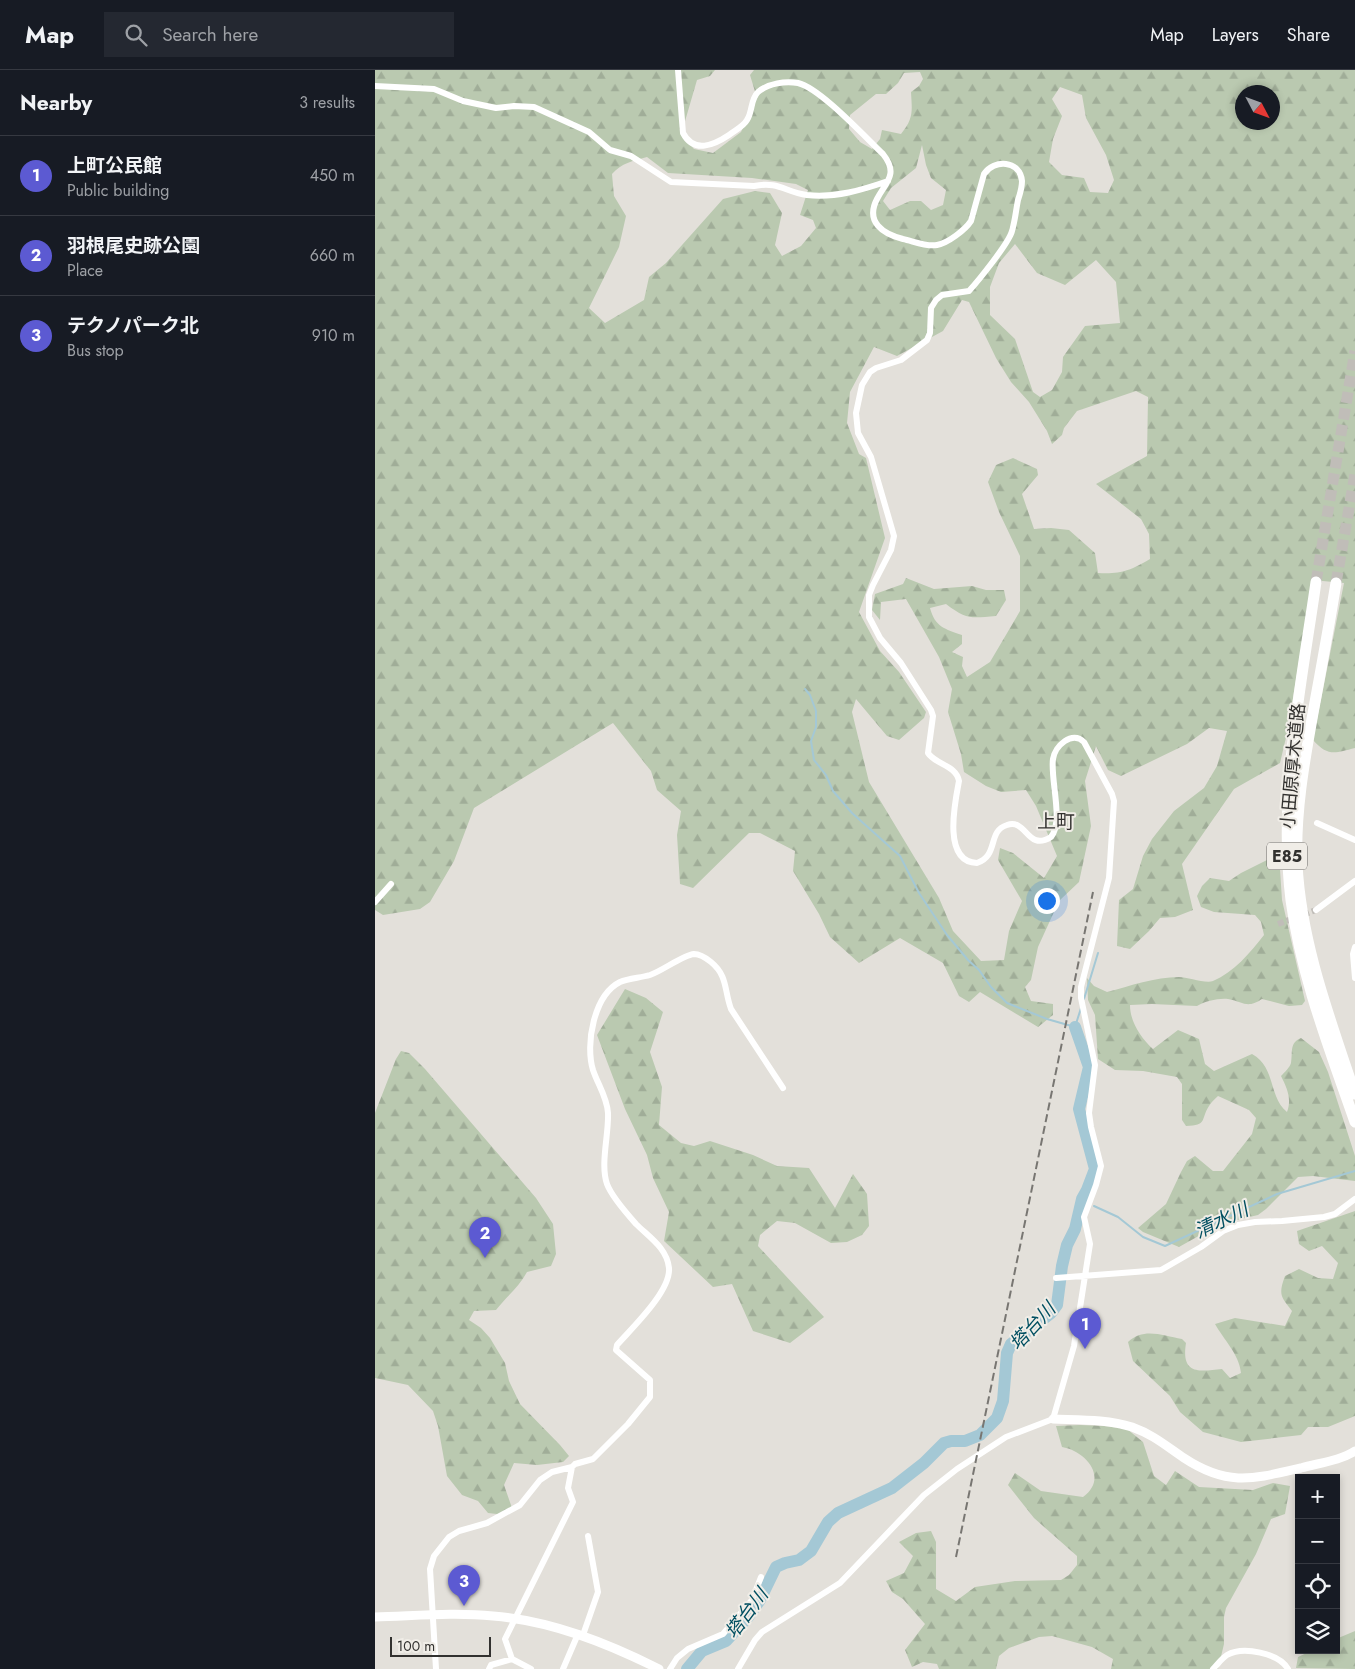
<!DOCTYPE html>
<meta charset="utf-8">
<style>
:root{--surface:#171b24;--page:#242831;--text:#f1f3f6;--muted:#9ea1a6;--line:#363941;--accent:#5c5ad2}
body{margin:0;font-family:Jost,"Noto Sans JP",sans-serif;background:var(--page);color:var(--text)}
.controls{position:absolute;right:15px;bottom:15px;display:grid;overflow:hidden;border-radius:0px;box-shadow:0 2px 8px #0003}
.controls button{width:45px;height:45px;display:grid;place-items:center;padding:0;border:0;border-bottom:1px solid var(--line);background:var(--surface);color:var(--text);font:25px sans-serif}
.compass{position:absolute;left:860px;top:15px;width:45px;height:45px;border-radius:50%;background:var(--surface);box-shadow:0 2px 8px #0003;rotate:131deg}
.scale{position:absolute;left:15px;bottom:12px;width:101px;box-sizing:border-box;padding-left:5px;border:2px solid #32312f;border-top:0;font-size:14px;line-height:18px;white-space:nowrap;color:#32312f;-webkit-text-stroke:4px #f0ede7;paint-order:stroke}
.you{position:absolute;left:671px;top:830px;width:18px;height:18px;margin:-12px;border:4px solid #fff;border-radius:50%;background:#1a73e8;box-shadow:0 0 0 8px #1a73e833}
.badge{display:grid;place-items:center;width:32px;height:32px;border-radius:50%;background:var(--accent);color:#fff;font-size:16px;font-weight:700}
.pin{position:absolute;translate:-50% -41px;filter:drop-shadow(0 1px 2px #0008)}
.pin::after{content:'';position:absolute;top:26px;width:18px;height:15px;background:inherit;clip-path:polygon(0 0,100% 0,50% 100%)}
.list{margin:0;padding:0;list-style:none}
h2{display:flex;justify-content:space-between;align-items:center;height:65px;margin:0;padding:0 20px;font-size:21px}
h2 small{font-size:16px;font-weight:400;color:var(--muted)}
.list li{display:grid;grid-template-columns:32px 1fr auto;gap:15px;align-items:center;box-sizing:border-box;height:80px;padding:0 20px;border-top:1px solid var(--line)}
.list b{display:block;font-size:19px;white-space:nowrap}
.list p{margin:0;font-size:16px;white-space:nowrap;color:var(--muted)}
.list em{font-size:16px;font-style:normal;color:var(--muted)}
.icon{flex:none;width:28px;height:28px;fill:none;stroke:currentColor;stroke-width:2;stroke-linecap:round;stroke-linejoin:round}
.map{position:relative;flex:none;width:980px;height:1599px;overflow:hidden}
header{display:flex;align-items:center;gap:30px;box-sizing:border-box;height:70px;padding:0 25px;background:var(--surface);border-bottom:1px solid var(--line)}
header strong{font-size:24px}
nav{display:flex;gap:28px;margin-inline-start:auto;font-size:18px}
.search{width:350px;height:45px;background:var(--page);display:flex;align-items:center;gap:12px;box-sizing:border-box;padding:0 18px;border-radius:0px;color:var(--muted);font-size:19px}
main{display:flex}
aside{flex:1;background:var(--surface)}
.map>svg:first-child{display:block}
.forest{fill:url(#forest-firs);fill-rule:evenodd}
.lines{fill:none;stroke-linecap:round;stroke-linejoin:round}
.stream{stroke:#a4c8d5;stroke-width:2}
.river{stroke:#a4c8d5;stroke-width:12}
.minor-tunnel{stroke:#c0bdb8;stroke-width:6;stroke-dasharray:6 3;stroke-linecap:butt}
.trunk-tunnel{stroke:#c0bdb8;stroke-width:11;stroke-dasharray:11 5.5;stroke-linecap:butt}
.minor{stroke:#fff;stroke-width:6}
.tertiary{stroke:#fff;stroke-width:9}
.trunk{stroke:#fff;stroke-width:11}
.rail{stroke:#787672;stroke-width:2;stroke-dasharray:8 4;stroke-linecap:butt}
.labels{text-anchor:middle;stroke-width:4;stroke-linejoin:round;paint-order:stroke}
.shield{fill:#f0ede7;stroke:#6b6966;stroke-width:1}
.shield-label{font-size:16px;font-weight:bold;fill:#32312f}
.street-label{font-size:18px;fill:#32312f;stroke:#f0ede7}
.neighbourhood-label{font-size:19px;fill:#32312f;stroke:#f0ede7}
.water-label{font-size:19px;font-style:italic;fill:#004f61;stroke:#f0ede7}
</style>
<header>
<strong>Map</strong>
<div class="search"><svg class="icon" aria-label="search" viewBox="0 0 24 24"><circle cx="10" cy="10" r="6"/><path d="M15 15l6 6"/></svg>Search here</div>
<nav><a>Map</a><a>Layers</a><a>Share</a></nav>
</header>
<main>
<aside>
<h2>Nearby<small>3 results</small></h2>
<ul class="list">
<li><span class="badge">1</span><div><b>上町公民館</b><p>Public building</p></div><em>450 m</em></li>
<li><span class="badge">2</span><div><b>羽根尾史跡公園</b><p>Place</p></div><em>660 m</em></li>
<li><span class="badge">3</span><div><b>テクノパーク北</b><p>Bus stop</p></div><em>910 m</em></li>
</ul>
</aside>
<div class="map">
<svg width="980" height="1599" viewBox="0 0 980 1599">
<defs>
<pattern id="forest-firs" width="22" height="20" patternUnits="userSpaceOnUse" patternTransform="scale(1.25)"><rect width="22" height="20" fill="#bac9b0"/><path d="M5 1l3.5 6h-7zM16 11l3.5 6h-7z" fill="#a0ad98"/></pattern>
</defs>
<rect width="100%" height="100%" fill="#e3e0da"/>
<!-- forest -->
<path class="forest" d="M 0,0 L 340,0 L 335,6 L 322,10 L 306,65 L 319,79 L 338,83 L 366,62 L 382,28 L 375,5 L 379,0 L 980,0 L 980,678 C 960,683 953,687 938,670 L 969,513 L 937,510 L 913,659 L 905,693 L 859,719 L 807,794 L 818,840 L 800,847 L 785,848 L 774,861 L 755,879 L 742,876 L 744,830 L 758,819 L 768,786 L 777,769 L 799,741 L 829,718 L 842,696 L 852,661 L 834,658 L 812,674 L 746,706 L 733,700 L 721,676 L 710,711 L 716,756 L 704,812 L 684,831 L 663,877 L 656,910 L 650,917 L 656,931 L 678,934 L 678,945 L 663,957 L 605,922 L 594,932 L 584,926 L 568,893 L 525,868 L 484,893 L 455,867 L 444,844 L 418,801 L 420,781 L 385,763 L 374,763 L 318,818 L 305,814 L 302,765 L 306,741 L 282,720 L 276,701 L 238,653 L 99,738 L 79,791 L 55,832 L 45,839 L 8,845 L 0,840 ZM 545,2 L 548,9 L 544,16 L 536,22 C 537,41 539,48 526,64 L 507,60 L 505,69 L 497,79 L 485,72 L 474,59 L 475,45 L 501,24 L 511,24 L 523,13 L 529,3 ZM 685,17 L 707,25 L 711,48 L 731,85 L 739,110 L 733,123 L 715,122 L 709,108 L 687,105 L 674,92 L 678,69 L 687,46 L 677,29 ZM 868,22 L 898,22 L 898,52 L 868,52 ZM 547,75 L 551,95 L 556,108 L 571,120 L 568,135 L 556,140 L 546,131 L 535,131 L 515,140 L 508,131 L 516,118 L 541,98 ZM 272,87 L 293,103 L 377,108 L 421,114 L 433,120 L 425,145 L 438,150 L 441,158 L 426,176 L 407,186 L 400,175 L 407,143 L 395,123 L 380,121 L 348,129 L 291,193 L 274,207 L 269,230 L 230,253 L 214,238 L 244,177 L 251,146 L 239,126 L 237,104 C 247,93 257,91 272,87 ZM 640,174 L 662,203 L 690,215 L 721,190 L 741,212 L 745,253 L 710,256 L 688,287 L 687,302 L 677,320 L 665,327 L 658,322 L 640,269 L 615,245 L 615,217 L 624,193 ZM 587,230 L 594,232 L 621,288 L 636,312 L 654,332 L 672,361 L 677,374 L 687,365 L 689,358 L 702,341 L 761,321 L 773,327 L 772,386 L 721,414 L 766,449 L 774,464 L 775,489 C 754,501 747,504 723,503 L 720,483 L 694,460 L 676,458 L 659,459 L 647,424 L 663,405 L 662,399 L 638,388 L 621,395 L 613,412 L 624,442 L 645,486 L 645,541 L 615,592 L 592,607 L 587,596 L 588,587 L 577,582 L 587,574 L 587,565 C 570,559 560,557 555,538 L 571,534 C 592,550 596,548 621,546 L 631,530 L 629,520 L 611,520 L 597,516 L 559,519 L 531,508 L 528,514 L 500,524 L 497,540 L 505,550 L 506,532 L 531,529 L 564,587 L 577,619 L 573,642 L 586,684 L 589,702 L 611,716 L 626,722 L 651,720 L 661,736 L 682,786 L 669,808 L 638,783 L 625,778 L 623,790 L 647,831 L 634,861 L 629,890 L 606,891 L 578,861 L 564,828 L 494,712 L 477,642 L 481,629 L 512,666 L 524,670 L 549,648 L 551,642 L 524,602 L 505,581 L 484,542 L 510,468 L 491,388 L 484,384 L 472,353 L 475,322 L 499,277 L 522,286 L 568,261 Z
M 904,784 L 907,830 L 930,931 L 927,935 L 914,936 L 887,929 C 872,939 869,932 853,929 C 844,928 830,931 822,936 L 777,934 L 755,935 C 755,952 766,968 778,979 L 803,960 L 824,969 L 830,994 L 839,1001 L 877,984 C 901,997 893,1026 912,1042 C 917,1029 912,1018 906,1006 C 910,1002 915,997 916,993 C 918,982 914,973 926,968 L 944,982 L 953,1002 L 980,1086 L 980,1111 L 938,1106 L 923,1107 L 891,1139 L 883,1145 L 845,1154 L 804,1177 L 768,1162 L 763,1158 L 791,1134 L 806,1102 L 812,1091 L 820,1086 L 838,1101 L 848,1101 L 877,1064 L 881,1048 L 874,1040 L 843,1026 C 840,1029 836,1032 834,1036 C 825,1050 833,1055 811,1056 L 807,1050 L 807,1014 L 802,1007 L 768,1001 L 740,1000 L 723,989 L 720,945 L 713,930 L 712,908 L 719,916 L 732,922 C 755,916 780,907 804,907 C 812,907 831,914 838,911 C 859,902 875,883 889,865 L 886,852 L 880,845 L 839,842 L 826,837 L 822,826 L 827,816 L 835,808 L 854,811 L 866,803 Z
M 250,919 L 271,928 L 288,942 L 275,982 L 287,1017 L 284,1055 L 306,1073 L 319,1076 L 335,1071 L 378,1085 L 402,1096 L 434,1098 L 460,1138 L 478,1104 L 492,1124 L 494,1156 L 487,1165 L 472,1172 L 456,1173 L 420,1153 L 402,1151 L 385,1165 L 383,1176 L 449,1247 L 415,1273 L 378,1261 L 357,1214 L 338,1217 L 289,1171 L 294,1142 L 278,1108 L 272,1085 L 250,1039 L 222,965 Z
M 26,981 L 34,983 L 50,999 L 161,1128 L 178,1154 L 181,1184 L 176,1196 L 152,1202 C 144,1217 131,1227 121,1240 L 99,1241 L 94,1250 L 106,1258 L 115,1268 L 130,1293 L 134,1311 L 145,1334 L 185,1375 L 194,1386 L 188,1392 L 162,1395 L 139,1393 L 129,1415 L 137,1438 L 131,1445 L 113,1443 L 103,1431 L 87,1425 L 72,1406 L 63,1356 L 58,1341 L 33,1315 L 0,1308 L 0,1043 L 21,989 Z
M 980,1141 L 980,1346 L 953,1357 L 933,1357 L 926,1365 L 866,1372 L 828,1362 L 805,1342 L 795,1326 L 758,1291 L 753,1272 C 769,1257 788,1266 807,1269 L 811,1273 C 806,1304 823,1302 847,1299 L 855,1308 L 866,1303 C 864,1284 849,1270 840,1254 L 860,1248 L 910,1256 L 917,1241 C 906,1227 903,1225 910,1206 L 924,1199 L 943,1208 L 958,1209 L 963,1193 L 947,1176 L 934,1181 L 924,1174 L 922,1161 Z
M 705,1355 L 729,1356 L 752,1359 L 768,1372 L 779,1406 L 791,1415 L 800,1401 L 824,1417 L 878,1420 L 898,1413 L 915,1416 L 910,1444 L 896,1449 L 881,1484 L 851,1538 L 849,1547 L 849,1574 L 843,1599 L 736,1599 L 738,1589 L 717,1577 L 677,1566 L 664,1567 L 634,1578 L 624,1586 L 621,1599 L 564,1599 L 562,1594 L 548,1592 L 537,1597 L 530,1580 L 550,1554 L 528,1529 L 517,1522 L 511,1511 L 529,1503 L 538,1486 L 524,1472 L 541,1463 L 556,1461 L 561,1472 L 561,1519 L 581,1531 L 600,1517 L 640,1511 L 686,1510 L 694,1505 L 702,1495 L 702,1486 L 659,1448 L 633,1415 L 640,1403 L 666,1421 L 708,1427 C 734,1408 711,1381 687,1377 L 681,1356 Z
M 980,1561 L 980,1599 L 921,1598 L 923,1587 L 938,1580 L 961,1580 L 961,1569 Z"/>
<g class="lines">
<!-- stream -->
<path class="stream" d="M 430,619 L 435,625 L 441,641 L 441,657 L 436,671 L 439,690 L 451,705 L 458,721 L 477,743 L 525,786 L 544,823 L 572,865 L 593,890 L 604,900 L 616,917 L 632,933 L 672,949 L 700,957 L 706,938
M 709,929 L 723,883
M 707,1129 L 711,1131
M 719,1136 L 743,1147 L 768,1167 L 790,1176 L 902,1124 L 980,1101"/>
<!-- river -->
<path class="river" d="M 312,1599 L 327,1581 L 351,1571 L 373,1547 L 385,1530 L 401,1497 L 410,1493 L 424,1490 L 436,1481 L 453,1452 L 463,1443 L 517,1418 L 549,1393 L 569,1373 L 576,1371 L 590,1371 L 605,1365 L 622,1348 L 628,1331 L 632,1283 L 636,1274 L 676,1243 L 682,1235 L 687,1196 L 692,1175 L 700,1159 L 707,1129 L 712,1120 L 720,1099 L 704,1039 L 714,997 L 700,957"/>
<!-- minor-tunnel -->
<path class="minor-tunnel" d="M 903,854 L 941,840"/>
<!-- trunk-tunnel -->
<path class="trunk-tunnel" d="M 941,512 L 980,281
M 961,513 L 980,404"/>
<!-- minor -->
<path class="minor" d="M 303,0 L 308,63 C 319,84 339,75 354,65 C 360,60 368,57 372,50 C 378,41 375,30 383,22 C 394,13 410,11 423,13 C 445,18 490,67 508,84 C 524,104 511,112 502,129 C 490,152 508,164 528,169 C 538,171 551,177 562,175 C 573,173 590,160 596,151 L 609,104 C 619,89 645,90 647,111 C 647,117 645,124 643,130 C 641,140 640,151 637,161 C 634,173 603,211 594,221 L 567,225 L 561,230 L 556,238 L 555,263 L 552,270 L 526,290 L 501,298 L 495,302 L 487,315 L 481,343 L 483,363 L 496,387 L 519,466 L 516,480 L 498,515 L 494,525 L 494,547 L 505,568 L 526,593 L 556,640 L 558,646 L 553,683 C 561,695 581,695 584,711 C 580,732 567,792 602,793 C 624,786 612,761 632,755 C 652,748 652,782 676,767 C 689,751 675,709 678,689 C 680,676 697,660 709,672 L 737,724 L 739,731 L 734,808 L 706,917 L 706,928 L 720,995 L 714,1043 L 716,1057 L 726,1096 L 721,1115 L 709,1147 L 715,1174 L 699,1276 L 678,1349 L 631,1367 L 582,1399 L 549,1425 L 465,1513 L 387,1562 L 380,1570 L 363,1599
M 0,16 L 59,19 L 88,31 L 121,38 L 139,36 L 159,37 L 214,62 L 235,80 L 256,86 L 296,112 L 379,116 C 404,111 410,122 432,125 C 461,128 487,120 513,111
M 942,753 L 980,770
M 0,832 L 16,814
M 941,840 L 980,811
M 980,877 L 978,884 L 980,908
M 681,1208 L 786,1200 L 826,1177 L 848,1161 L 863,1155 L 880,1152 L 907,1151 L 949,1147 L 960,1144 L 980,1129
M 208,1565 L 223,1522 L 213,1466
M 61,1599 L 55,1499 L 59,1486 L 74,1467 L 84,1461 L 112,1453 L 145,1435 L 165,1410 L 177,1402 L 197,1397
M 114,1599 L 116,1595 L 137,1589
M 156,1599 L 137,1589 L 130,1569 L 198,1432 L 193,1418 L 197,1397 L 200,1394 L 218,1389 L 253,1354 L 275,1327 L 275,1310 L 241,1280 L 242,1275 C 257,1258 296,1221 294,1198 C 292,1178 274,1167 261,1154 C 253,1145 236,1125 232,1114 C 225,1094 234,1064 233,1043 C 232,1027 223,1015 218,1000 C 210,974 219,925 245,912 C 254,908 265,908 275,905 C 287,901 308,885 319,884 C 325,884 331,888 336,892 C 353,906 349,920 356,939 L 408,1018
M 188,1599 L 203,1564
M 295,1599 L 302,1588 L 313,1579 L 348,1564 L 377,1530 L 386,1507
M 838,1599 C 843,1594 847,1588 852,1585 C 868,1576 904,1583 913,1599"/>
<!-- tertiary -->
<path class="tertiary" d="M 678,1349 C 704,1350 732,1349 757,1357 C 779,1365 791,1376 809,1388 C 853,1417 878,1409 926,1398 C 943,1393 965,1391 980,1381
M 0,1547 C 39,1546 79,1542 118,1546 C 177,1551 232,1573 284,1599"/>
<!-- trunk -->
<path class="trunk" d="M 941,512 C 926,617 903,724 916,830 C 926,906 955,980 980,1052
M 961,513 C 954,556 946,600 938,643 C 929,693 920,743 922,794 C 926,873 955,949 980,1024"/>
<!-- rail -->
<path class="rail" d="M 581,1487 L 718,822"/>
</g>
<g class="labels">
<!-- shield labels -->
<rect class="shield" x="892" y="772.5" width="40" height="27" rx="4"/>
<g class="shield-label">
<text x="912" y="792">E85</text>
</g>
<!-- street labels -->
<g class="street-label">
<text transform="translate(918 696) rotate(-85)" y="6">小田原厚木道路</text>
</g>
<!-- neighbourhood labels -->
<g class="neighbourhood-label">
<text x="681" y="758">上町</text>
</g>
<!-- water labels -->
<g class="water-label">
<text transform="translate(846 1150) rotate(-25)" y="7">清水川</text>
<text transform="translate(657 1256) rotate(-47)" y="7">塔台川</text>
<text transform="translate(371 1543) rotate(-53)" y="7">塔台川</text>
</g>
</g>
</svg>
<div class="controls">
<button>+</button>
<button>−</button>
<button><svg class="icon" aria-label="locate" viewBox="0 0 24 24"><circle cx="12" cy="12" r="6"/><path d="M12 2v4M12 18v4M2 12h4M18 12h4"/></svg></button>
<button><svg class="icon" aria-label="layers" viewBox="0 0 24 24"><path d="M12 4l9 5-9 5-9-5zM3 14l9 5 9-5"/></svg></button>
</div>
<svg class="compass" viewBox="-18 -18 36 36"><path d="M0-13l5 13h-10z" fill="#e53935"/><path d="M0 13l5-13h-10z" fill="#9ea1a6"/></svg>
<div class="scale">100 m</div>
<div class="you"></div>
<div class="pin badge" style="left:710px;top:1279px">1</div>
<div class="pin badge" style="left:110px;top:1188px">2</div>
<div class="pin badge" style="left:89px;top:1536px">3</div>
</div>
</main>
